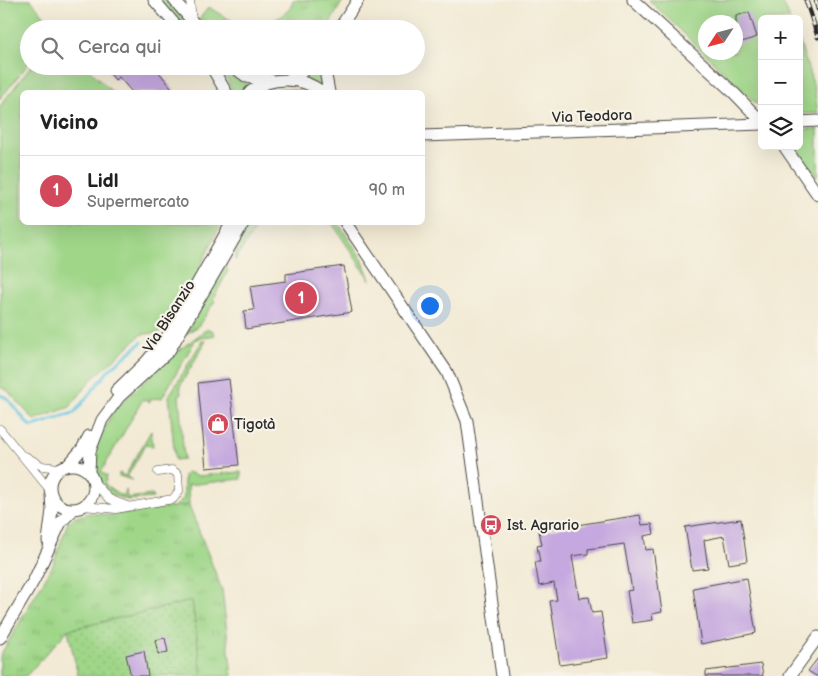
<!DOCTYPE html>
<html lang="it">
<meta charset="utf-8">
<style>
:root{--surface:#fff;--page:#f6f6f6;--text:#222;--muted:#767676;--line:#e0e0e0;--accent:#d1495b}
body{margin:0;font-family:"Balsamiq Sans",sans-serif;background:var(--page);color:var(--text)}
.controls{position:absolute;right:15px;top:15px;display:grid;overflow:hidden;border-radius:8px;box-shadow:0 5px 20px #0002}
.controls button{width:45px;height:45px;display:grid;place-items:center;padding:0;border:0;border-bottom:1px solid var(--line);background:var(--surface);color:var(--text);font:25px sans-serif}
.compass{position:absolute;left:698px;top:15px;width:45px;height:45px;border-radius:50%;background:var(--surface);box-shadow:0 5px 20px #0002;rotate:234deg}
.you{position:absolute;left:429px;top:305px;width:18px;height:18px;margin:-12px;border:4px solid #fff;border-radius:50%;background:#1a73e8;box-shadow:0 0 0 8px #1a73e833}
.badge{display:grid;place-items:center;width:32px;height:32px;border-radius:50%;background:var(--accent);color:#fff;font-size:16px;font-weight:700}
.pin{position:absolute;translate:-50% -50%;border:2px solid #fff;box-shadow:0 1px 5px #0006}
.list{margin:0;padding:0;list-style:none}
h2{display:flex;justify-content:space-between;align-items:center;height:65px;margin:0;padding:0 20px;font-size:21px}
h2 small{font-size:16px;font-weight:400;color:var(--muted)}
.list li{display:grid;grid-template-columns:32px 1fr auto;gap:15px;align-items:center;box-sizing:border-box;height:70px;padding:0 20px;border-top:1px solid var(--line)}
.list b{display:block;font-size:19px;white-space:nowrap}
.list p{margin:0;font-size:16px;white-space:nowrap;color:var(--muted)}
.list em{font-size:16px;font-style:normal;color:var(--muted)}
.icon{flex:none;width:28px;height:28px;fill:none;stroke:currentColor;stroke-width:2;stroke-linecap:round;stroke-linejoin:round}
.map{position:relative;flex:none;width:818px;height:676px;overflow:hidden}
.search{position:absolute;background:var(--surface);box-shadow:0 5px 20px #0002;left:20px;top:20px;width:405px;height:55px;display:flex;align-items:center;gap:12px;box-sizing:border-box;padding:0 18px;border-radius:28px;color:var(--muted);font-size:19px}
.panel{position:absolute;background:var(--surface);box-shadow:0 5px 20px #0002;left:20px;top:90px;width:405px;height:135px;border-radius:8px}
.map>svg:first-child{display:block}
.grass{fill:#9fd688;stroke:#65805a;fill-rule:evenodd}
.park{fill:url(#park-tufts);stroke:#65805a}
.garden{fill:url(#garden-dots);stroke:#65805a}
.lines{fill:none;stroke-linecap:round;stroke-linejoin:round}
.stream{stroke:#65c6e3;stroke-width:3}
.building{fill:#c5a8df}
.street-casing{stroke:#494844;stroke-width:9}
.secondary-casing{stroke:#494844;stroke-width:13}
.street{stroke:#fff;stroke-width:8}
.secondary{stroke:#fff;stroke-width:11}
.rail-casing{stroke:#2b2b2b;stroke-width:5}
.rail{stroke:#f7f3e8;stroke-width:3;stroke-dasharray:9;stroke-linecap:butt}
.labels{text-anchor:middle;stroke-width:4.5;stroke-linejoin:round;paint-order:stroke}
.street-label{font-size:15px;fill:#2b2b2b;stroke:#f7f3e8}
.poi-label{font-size:15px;fill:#2b2b2b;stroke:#f7f3e8;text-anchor:start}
</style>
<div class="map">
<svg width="818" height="676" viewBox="0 0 818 676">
<defs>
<pattern id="park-tufts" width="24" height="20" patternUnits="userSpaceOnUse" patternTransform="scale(1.25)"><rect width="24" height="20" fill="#9fd688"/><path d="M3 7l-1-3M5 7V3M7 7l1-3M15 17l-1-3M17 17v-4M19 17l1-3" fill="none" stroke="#89b876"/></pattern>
<pattern id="garden-dots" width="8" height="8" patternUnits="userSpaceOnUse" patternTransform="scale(1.25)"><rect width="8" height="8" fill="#9fd688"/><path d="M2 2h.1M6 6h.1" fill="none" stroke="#89b876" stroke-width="1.8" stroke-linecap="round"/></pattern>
</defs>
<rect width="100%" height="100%" fill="#f7f3e8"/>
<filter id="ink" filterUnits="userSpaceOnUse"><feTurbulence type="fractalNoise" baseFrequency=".02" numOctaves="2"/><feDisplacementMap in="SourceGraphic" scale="10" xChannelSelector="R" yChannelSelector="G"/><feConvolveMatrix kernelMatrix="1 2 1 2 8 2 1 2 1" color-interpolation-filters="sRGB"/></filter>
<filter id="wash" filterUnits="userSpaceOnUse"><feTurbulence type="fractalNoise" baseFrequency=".0096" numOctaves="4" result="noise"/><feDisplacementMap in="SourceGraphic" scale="20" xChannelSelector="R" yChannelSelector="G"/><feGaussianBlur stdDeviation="1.12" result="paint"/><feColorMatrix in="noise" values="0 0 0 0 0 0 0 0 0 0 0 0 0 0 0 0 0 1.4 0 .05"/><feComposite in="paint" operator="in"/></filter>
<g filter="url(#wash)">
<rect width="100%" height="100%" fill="#f2ead4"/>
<!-- grass -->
<path class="grass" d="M 0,0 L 31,0 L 55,29 L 29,29 L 29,63 L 0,99 Z
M 159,0 L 167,0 L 192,29 L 184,29 Z
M 649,0 L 782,0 L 790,19 L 762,19 L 762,109 ZM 706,22 L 736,22 L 736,52 L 706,52 Z
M 799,40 L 814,87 L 818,113 L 799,114 Z
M 31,66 L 86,66 L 112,92 L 22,92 L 22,222 L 221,223 L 192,284 L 159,333 L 142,334 L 91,380 L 70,407 L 34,420 L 8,391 L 0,387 L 0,106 Z
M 217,66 L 224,66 L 239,80 L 252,86 L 243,92 L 232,92 L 228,81 Z
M 316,66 L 323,66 L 324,89 L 301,78 Z
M 284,88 L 305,92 L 266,92 Z
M 799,129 L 818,129 L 818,178 L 794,146 L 799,146 Z
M 250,223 L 259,223 L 235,260 L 237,242 Z
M 332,223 L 338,223 L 362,259 L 370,280 Z
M 225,264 L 228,271 L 213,299 L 215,301 L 199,325 L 185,335 Z
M 207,329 L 212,330 L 215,335 L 196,339 L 162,398 L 150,399 L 150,402 L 143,399 L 101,472 L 107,476 L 105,485 L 122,496 L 126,490 L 127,498 L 152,495 L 153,498 L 127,500 L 110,494 L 102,485 L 93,463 L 94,450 L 113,411 L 165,361 Z
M 202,341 L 206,341 L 180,386 L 181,394 L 179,395 L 184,459 L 175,460 L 169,396 Z
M 151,431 L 153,447 L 146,444 L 127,477 L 132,480 L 119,476 L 119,473 L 125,476 Z
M 187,472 L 198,476 L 241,472 L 241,479 L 188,485 L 189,505 L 175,507 L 184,498 L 184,475 Z"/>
<!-- park -->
<path class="park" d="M 293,0 L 343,0 L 327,29 L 208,29 L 199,19 L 209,7 C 218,13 226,19 237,22 C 257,26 288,22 293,0 Z
M 248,66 L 298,66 C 279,76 266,75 248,66 Z
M 189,505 L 222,590 L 232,676 L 202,676 L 192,601 L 68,630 L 26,676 L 0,676 L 0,656 L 53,565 L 68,522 L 76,517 L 90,513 L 109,515 Z"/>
<!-- garden -->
<path class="garden" d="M 192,601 L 202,676 L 78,676 L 68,630 Z"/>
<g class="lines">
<!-- stream -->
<path class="stream" d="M 0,395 L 7,398 L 29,425 L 33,426 L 74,413 L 109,370 L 142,342"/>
</g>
<g id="blocks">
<!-- building -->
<path class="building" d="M 749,12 L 757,37 L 736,44 L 736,16 Z
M 113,66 L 154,66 L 175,92 L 132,92 L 119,77 L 115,80 L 108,71 Z
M 344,266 L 352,312 L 246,329 L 244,311 L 254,310 L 250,286 L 286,281 L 286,274 Z
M 229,379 L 239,465 L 206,468 L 198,383 Z
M 640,515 L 642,525 L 652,524 L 654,534 L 644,536 L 646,550 L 653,549 L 662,612 L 652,614 L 653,620 L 632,623 L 627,591 L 632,590 L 624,544 L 588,549 L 588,554 L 572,556 L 579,598 L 589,597 L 592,613 L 601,612 L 608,658 L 560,665 L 550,601 L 557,600 L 554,583 L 539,586 L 535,562 L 540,562 L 537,546 L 542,545 L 539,531 Z
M 741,519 L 747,561 L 729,564 L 724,536 L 704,540 L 708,568 L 692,570 L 685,527 Z
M 747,578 L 756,633 L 701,644 L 693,588 Z
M 165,638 L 168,652 L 158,654 L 155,640 Z
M 144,651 L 148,676 L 131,676 L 126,655 Z
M 818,658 L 818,676 L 816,676 L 808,671 Z
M 761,664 L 763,676 L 706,676 L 706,671 Z"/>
</g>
</g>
<g filter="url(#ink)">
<use href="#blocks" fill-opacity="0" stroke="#494844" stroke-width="1"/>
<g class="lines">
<!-- street casing -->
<g class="street-casing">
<path id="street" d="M 190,0 L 192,21
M 0,429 L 50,490
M 25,456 L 42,466 L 59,468
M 94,482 L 109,499 L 127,506
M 83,506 L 116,509 L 173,499 L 179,491 L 178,474 L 172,470 L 158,472"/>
</g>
<!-- secondary casing -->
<g class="secondary-casing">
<path id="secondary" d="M 154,0 L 179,29
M 174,0 L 199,29
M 633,0 L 735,94 L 762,122
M 339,29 L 358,0
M 211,66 L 226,92
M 232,66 L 247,77 L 271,80
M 327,66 L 326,76 L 329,92
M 287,80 L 302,72 L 309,66
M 250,92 C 270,76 302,76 322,92
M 799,122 L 818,121
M 422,136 L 762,124
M 784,146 L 818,195
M 345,222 L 447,372 L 467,421 L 502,676
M 116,391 L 146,362 L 167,337 L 232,222
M 69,464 L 82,449 L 89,436
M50 487a22 22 0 1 1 44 0a22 22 0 1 1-44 0Z
M 89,471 L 90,451 L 102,420 L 119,397 L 169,351 L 244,222
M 48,541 L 52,510 L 51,495
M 0,638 L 34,580 L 61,522 L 74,509
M 790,676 L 818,637"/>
</g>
<!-- street -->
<use href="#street" class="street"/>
<!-- secondary -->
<use href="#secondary" class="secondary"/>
<!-- rail casing -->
<g class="rail-casing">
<path id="rail" d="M 806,0 L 818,37
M 816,0 L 818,9"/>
</g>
<!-- rail -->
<use href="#rail" class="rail"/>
</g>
</g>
<!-- icons -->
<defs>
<g id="shop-disc" transform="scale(1.125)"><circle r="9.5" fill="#d1495b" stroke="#f7f3e8"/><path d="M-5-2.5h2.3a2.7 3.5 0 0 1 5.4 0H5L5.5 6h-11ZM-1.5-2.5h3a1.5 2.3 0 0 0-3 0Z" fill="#fff"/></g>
<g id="bus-disc" transform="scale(1.125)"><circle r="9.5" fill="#d1495b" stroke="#f7f3e8"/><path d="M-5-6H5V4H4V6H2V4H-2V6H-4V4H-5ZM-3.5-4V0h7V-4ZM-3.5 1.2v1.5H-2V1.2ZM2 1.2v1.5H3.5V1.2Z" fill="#fff"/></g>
</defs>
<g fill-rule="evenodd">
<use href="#shop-disc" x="218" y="424"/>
<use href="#bus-disc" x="491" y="525"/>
</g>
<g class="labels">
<!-- street labels -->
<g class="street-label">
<text transform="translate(592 116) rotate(-2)" y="5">Via Teodora</text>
<text transform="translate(169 316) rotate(-57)" y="5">Via Bisanzio</text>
</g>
<!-- poi labels -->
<g class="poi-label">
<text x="234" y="429">Tigotà</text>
<text x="507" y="530">Ist. Agrario</text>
</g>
</g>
</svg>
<div class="controls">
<button>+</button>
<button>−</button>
<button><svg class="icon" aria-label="layers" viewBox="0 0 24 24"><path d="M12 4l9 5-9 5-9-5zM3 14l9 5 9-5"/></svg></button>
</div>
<svg class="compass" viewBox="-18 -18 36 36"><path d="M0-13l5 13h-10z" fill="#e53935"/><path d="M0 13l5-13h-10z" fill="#767676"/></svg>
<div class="you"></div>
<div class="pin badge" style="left:301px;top:298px">1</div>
<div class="search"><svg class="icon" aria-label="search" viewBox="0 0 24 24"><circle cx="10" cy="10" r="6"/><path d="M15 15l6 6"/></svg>Cerca qui</div>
<section class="panel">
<h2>Vicino<small></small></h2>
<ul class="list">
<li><span class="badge">1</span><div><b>Lidl</b><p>Supermercato</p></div><em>90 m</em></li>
</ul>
</section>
</div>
